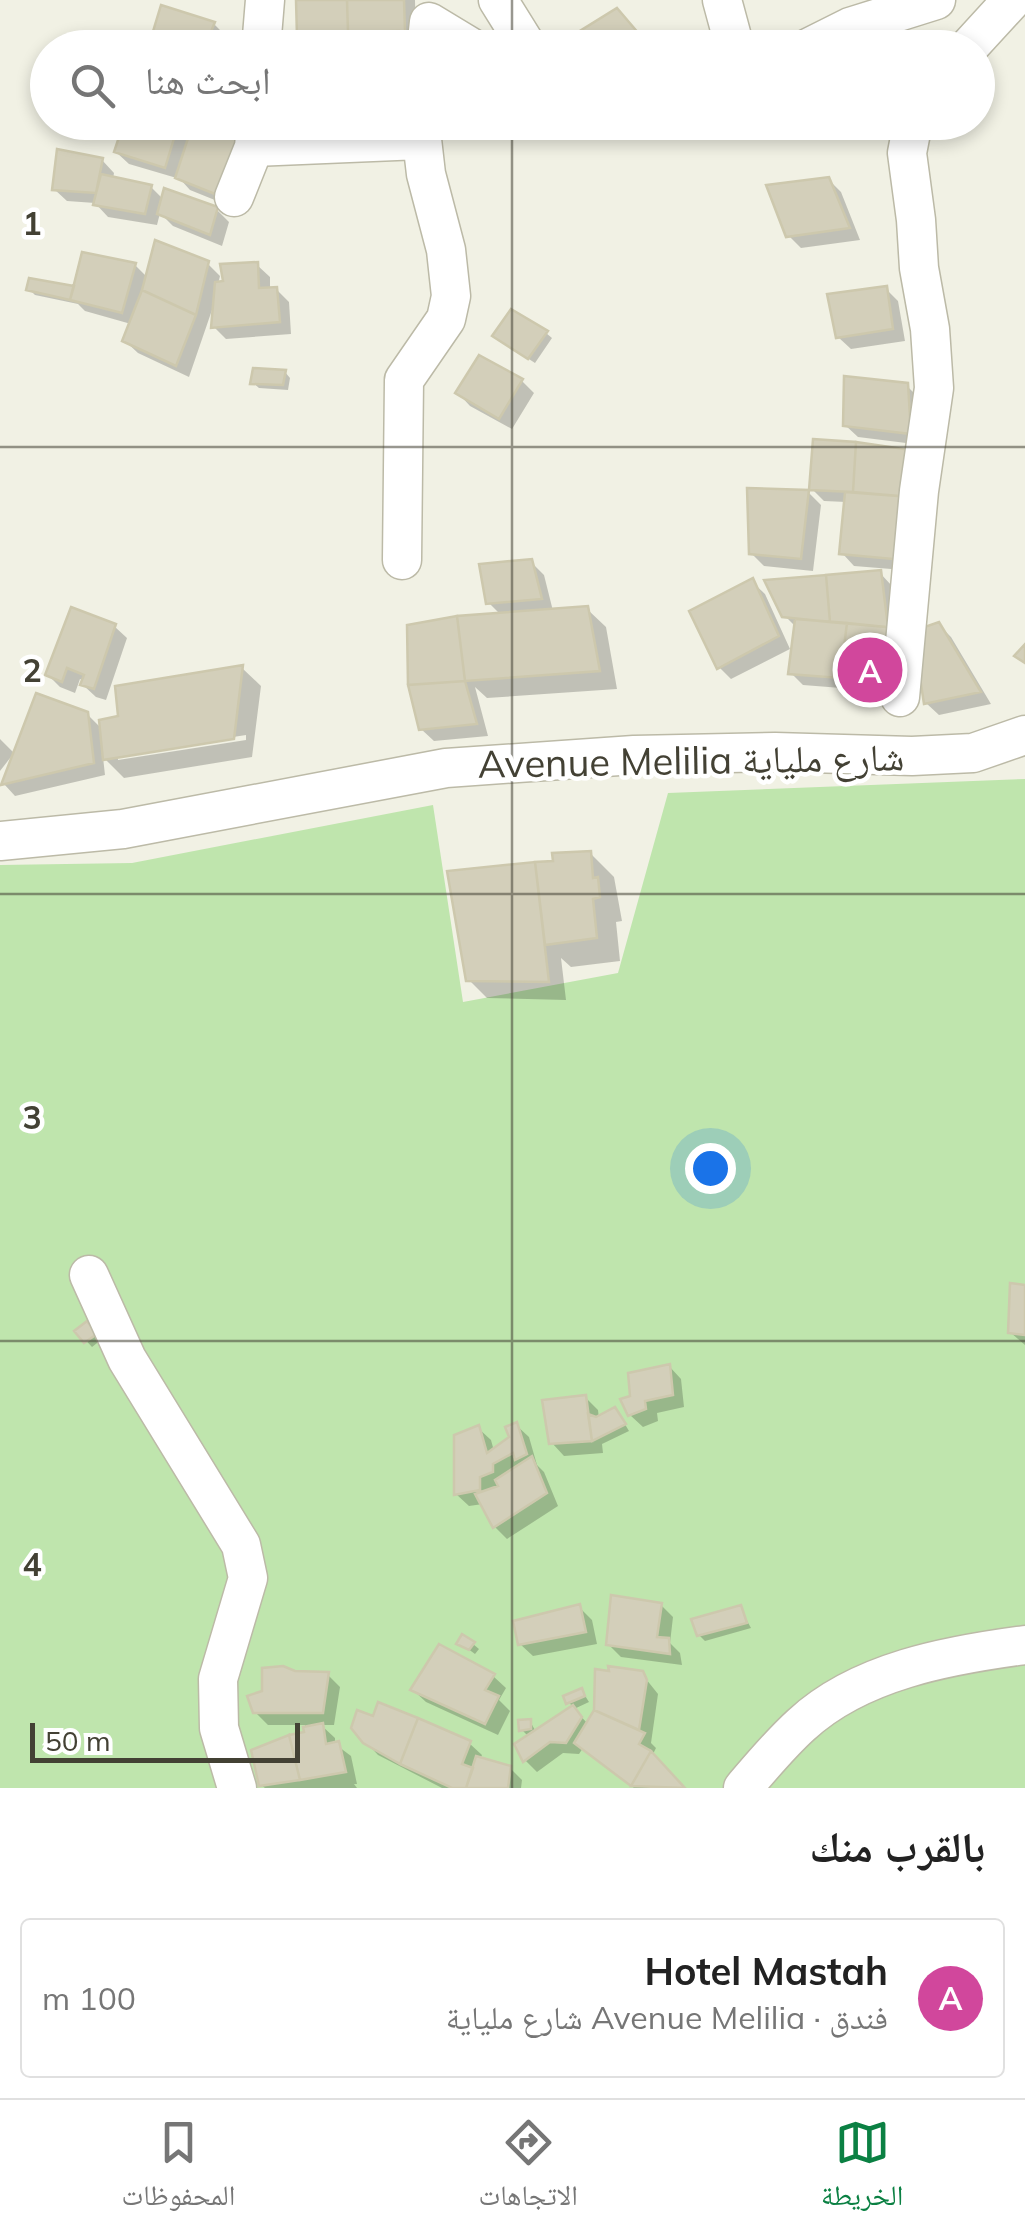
<!DOCTYPE html>
<html lang="ar">
<meta charset="utf-8">
<style>
:root{--surface:#fff;--page:#f2f2f2;--text:#222;--muted:#767676;--line:#e0e0e0;--accent:#0b8043}
body{margin:0;font-family:Mulish,"Noto Naskh Arabic",sans-serif;background:var(--page);color:var(--text);direction:rtl}
.scale{position:absolute;left:30px;bottom:25px;width:270px;box-sizing:border-box;padding-left:10px;border:5px solid #434134;border-top:0;font-size:28px;line-height:35px;white-space:nowrap;color:#434134;-webkit-text-stroke:8px #fff;paint-order:stroke}
.you{position:absolute;left:710px;top:1168px;width:35px;height:35px;margin:-25px;border:8px solid #fff;border-radius:50%;background:#1a73e8;box-shadow:0 0 0 15px #1a73e833}
.badge{display:grid;place-items:center;width:65px;height:65px;border-radius:50%;background:var(--accent);color:#fff;font-size:32px;font-weight:700}
.pin{position:absolute;translate:-50% -50%;border:5px solid #fff;box-shadow:0 2px 10px #0006}
.list{margin:0;padding:0;list-style:none}
h2{display:flex;justify-content:space-between;align-items:center;height:130px;margin:0;padding:0 40px;font-size:42px}
h2 small{font-size:32px;font-weight:400;color:var(--muted)}
.list li{display:grid;grid-template-columns:65px 1fr auto;gap:30px;align-items:center;box-sizing:border-box;height:160px;margin:0 20px 20px;padding:0 20px;border:2px solid var(--line);border-radius:10px}
.list b{display:block;font-size:38px;white-space:nowrap}
.list p{margin:0;font-size:32px;white-space:nowrap;color:var(--muted)}
.list em{font-size:32px;font-style:normal;color:var(--muted)}
.icon{flex:none;width:55px;height:55px;fill:none;stroke:currentColor;stroke-width:2;stroke-linecap:round;stroke-linejoin:round}
.map{position:relative;flex:none;width:1025px;height:1788px;overflow:hidden;direction:ltr}
.search{position:absolute;background:var(--surface);box-shadow:0 5px 15px #0003;left:30px;right:30px;top:30px;height:110px;display:flex;align-items:center;gap:25px;box-sizing:border-box;padding:0 35px;border-radius:55px;color:var(--muted);font-size:38px}
.sheet{height:310px;background:var(--surface)}
nav{display:flex;justify-content:space-around;align-items:center;box-sizing:border-box;height:140px;border-top:2px solid var(--line);background:var(--surface);font-size:28px;color:var(--muted)}
nav a{display:grid;justify-items:center;gap:5px}
nav .on{color:var(--accent)}
.map>svg:first-child{display:block}
.green{fill:#bfe5ad}
.shadow{fill:#0003;fill-rule:evenodd}
.building{fill:#d3cfba;stroke:#cdc8ad;stroke-width:2.5}
.lines{fill:none;stroke-linecap:round;stroke-linejoin:round}
.minor-casing{stroke:#bcbaa7;stroke-width:41}
.minor{stroke:#fff;stroke-width:38}
.grid{fill:none;stroke:#434134;stroke-width:2.5;stroke-opacity:0.55}
.labels{text-anchor:middle;stroke-width:9;stroke-linejoin:round;paint-order:stroke}
.street-label{font-size:38px;fill:#434134;stroke:#fff}
.grid-label{font-size:32px;text-anchor:middle;font-weight:bold;fill:#434134;stroke:#fff;stroke-width:9;stroke-linejoin:round;paint-order:stroke}
</style>
<div class="map">
<svg width="1025" height="1788" viewBox="0 0 1025 1788">
<rect width="100%" height="100%" fill="#f1f1e4"/>
<!-- green -->
<path class="green" d="M 1025,779 L 1025,1788 L 0,1788 L 0,865 L 132,863 L 433,805 L 463,1002 L 618,973 L 668,793 Z"/>
<!-- shadow -->
<path class="shadow" d="M 299,0 L 415,0 L 416,43 L 410,48 L 351,48 L 351,45 L 312,48 L 300,36 Z
M 214,24 L 226,36 L 221,48 L 151,48 Z
M 126,122 L 185,122 L 192,130 L 237,209 L 190,190 L 180,179 L 129,164 L 116,152 Z
M 102,160 L 114,173 L 113,179 L 151,187 L 164,200 L 216,209 L 229,222 L 222,246 L 173,226 L 160,213 L 157,225 L 108,217 L 95,203 L 67,201 L 54,189 Z
M 829,180 L 841,192 L 860,240 L 801,248 L 788,235 Z
M 208,264 L 220,276 L 218,284 L 257,265 L 270,277 L 270,290 L 276,289 L 289,302 L 291,334 L 226,339 L 214,327 L 215,310 L 212,310 L 189,377 L 138,353 L 125,341 L 131,324 L 85,311 L 78,304 L 35,295 L 29,289 L 75,289 L 135,265 L 148,278 Z
M 886,289 L 898,301 L 905,341 L 851,349 L 838,337 Z
M 546,333 L 552,338 L 535,363 L 501,341 Z
M 480,358 L 522,381 L 534,393 L 512,429 L 470,406 L 458,393 Z
M 285,372 L 290,378 L 288,390 L 259,388 L 253,383 Z
M 907,386 L 919,398 L 922,445 L 858,437 L 845,425 Z
M 909,452 L 916,571 L 854,566 L 842,553 L 846,502 L 824,501 L 812,489 Z
M 808,492 L 821,505 L 813,571 L 764,566 L 751,553 Z
M 531,562 L 544,575 L 553,611 L 587,609 L 606,627 L 617,689 L 487,698 L 475,687 L 488,736 L 434,741 L 421,729 L 501,615 L 489,603 Z
M 880,573 L 892,586 L 905,693 L 803,685 L 791,673 L 797,628 L 784,615 Z
M 752,582 L 765,594 L 790,649 L 731,679 L 719,667 Z
M 939,625 L 951,637 L 991,704 L 939,715 L 926,703 Z
M 114,626 L 127,638 L 106,700 L 96,697 L 83,685 L 84,681 L 80,679 L 75,693 L 60,687 L 48,675 Z
M 242,668 L 261,686 L 252,757 L 124,778 L 103,757 L 105,775 L 15,796 L 4,784 L 87,714 L 102,729 L 120,717 ZM 246,735 L 246,740 L 118,760 L 118,755 Z
M 0,739 L 14,753 L 0,771 Z
M 590,853 L 614,877 L 622,921 L 616,922 L 620,961 L 571,967 L 561,958 L 566,1000 L 487,998 L 468,979 L 450,873 L 556,863 Z
M 1025,1287 L 1025,1345 L 1010,1332 Z
M 87,1324 L 101,1340 L 92,1347 L 78,1332 Z
M 669,1366 L 681,1379 L 684,1407 L 657,1413 L 658,1421 L 643,1427 L 630,1415 Z
M 585,1397 L 598,1410 L 599,1419 L 620,1416 L 629,1431 L 602,1444 L 603,1453 L 564,1456 L 552,1443 Z
M 516,1425 L 529,1437 L 537,1465 L 544,1472 L 558,1506 L 507,1539 L 495,1527 L 483,1504 L 469,1506 L 456,1494 L 478,1428 L 491,1440 L 494,1451 L 512,1438 Z
M 661,1605 L 673,1617 L 670,1643 L 680,1653 L 682,1665 L 621,1657 L 608,1644 Z
M 579,1607 L 592,1620 L 597,1644 L 533,1656 L 520,1644 Z
M 740,1608 L 751,1628 L 705,1641 L 699,1635 Z
M 460,1643 L 473,1644 L 479,1649 L 475,1654 Z
M 295,1673 L 328,1675 L 340,1687 L 334,1725 L 321,1725 L 335,1738 L 335,1744 L 351,1756 L 357,1784 L 354,1784 L 357,1788 L 265,1788 L 261,1785 L 307,1734 L 305,1725 L 268,1725 L 255,1712 Z
M 642,1674 L 658,1694 L 651,1743 L 656,1748 L 652,1756 L 683,1788 L 634,1788 L 583,1748 L 579,1754 L 563,1753 L 537,1772 L 525,1760 L 529,1737 L 521,1729 L 530,1721 L 536,1732 L 573,1708 L 566,1697 L 582,1691 L 589,1702 L 574,1709 L 588,1724 L 597,1711 Z
M 493,1676 L 506,1688 L 499,1700 L 510,1711 L 498,1735 L 426,1702 L 413,1690 Z
M 365,1741 L 469,1743 L 482,1755 L 480,1760 L 510,1768 L 522,1780 L 521,1788 L 442,1788 L 378,1755 Z"/>
<!-- building -->
<path class="building" d="M 296,0 L 347,0 L 348,32 L 297,37 Z
M 347,0 L 404,0 L 405,31 L 348,32 Z
M 161,5 L 215,22 L 204,48 L 148,48 Z
M 617,8 L 651,48 L 573,48 L 567,39 Z
M 399,31 L 399,48 L 349,48 L 348,32 Z
M 124,122 L 179,122 L 165,168 L 114,152 Z
M 191,129 L 244,141 L 225,198 L 175,178 Z
M 57,149 L 103,158 L 96,193 L 52,190 Z
M 101,174 L 152,185 L 145,214 L 93,205 Z
M 829,177 L 850,228 L 786,237 L 766,185 Z
M 164,188 L 218,207 L 210,235 L 157,214 Z
M 155,240 L 209,261 L 196,315 L 142,290 Z
M 82,252 L 136,263 L 122,313 L 70,300 Z
M 258,262 L 259,288 L 277,287 L 280,322 L 211,328 L 215,282 L 223,281 L 220,264 Z
M 29,278 L 74,286 L 70,300 L 26,290 Z
M 887,286 L 893,329 L 836,338 L 827,294 Z
M 142,290 L 196,315 L 176,366 L 122,341 Z
M 511,309 L 548,331 L 528,359 L 492,336 Z
M 479,355 L 523,379 L 499,419 L 455,393 Z
M 253,368 L 286,370 L 283,385 L 250,384 Z
M 844,376 L 908,383 L 911,434 L 843,426 Z
M 813,439 L 856,442 L 853,492 L 809,490 Z
M 856,442 L 911,450 L 911,497 L 853,492 Z
M 747,488 L 809,490 L 801,559 L 749,554 Z
M 845,492 L 911,497 L 904,560 L 839,554 Z
M 532,559 L 542,599 L 486,604 L 479,564 Z
M 881,570 L 888,627 L 830,622 L 826,575 Z
M 826,575 L 830,622 L 782,617 L 764,580 Z
M 753,578 L 779,636 L 717,669 L 689,611 Z
M 588,606 L 600,671 L 465,681 L 457,616 Z
M 71,607 L 116,624 L 94,689 L 80,685 L 84,675 L 67,668 L 62,682 L 45,675 Z
M 457,616 L 465,681 L 408,685 L 407,625 Z
M 795,619 L 847,623 L 840,678 L 788,674 Z
M 939,622 L 981,692 L 924,704 L 913,631 Z
M 847,623 L 897,628 L 894,682 L 840,678 Z
M 1025,644 L 1025,663 L 1014,656 Z
M 243,665 L 234,739 L 103,760 L 99,720 L 118,716 L 115,686 Z
M 465,681 L 477,724 L 419,730 L 408,685 Z
M 36,693 L 88,712 L 94,763 L 1,785 Z
M 591,851 L 593,878 L 598,877 L 600,897 L 593,899 L 597,938 L 545,945 L 535,862 L 553,861 L 552,853 Z
M 535,862 L 549,982 L 466,981 L 447,871 Z
M 1010,1283 L 1025,1285 L 1025,1335 L 1008,1333 Z
M 87,1321 L 97,1334 L 84,1343 L 74,1331 Z
M 670,1364 L 673,1395 L 645,1401 L 646,1409 L 628,1416 L 620,1399 L 630,1396 L 628,1373 Z
M 586,1395 L 592,1441 L 549,1444 L 542,1400 Z
M 615,1407 L 626,1424 L 592,1441 L 588,1414 L 596,1417 Z
M 517,1422 L 527,1454 L 515,1460 L 513,1453 L 493,1464 L 493,1472 L 480,1477 L 480,1490 L 454,1495 L 454,1435 L 479,1425 L 487,1453 L 509,1437 L 505,1427 Z
M 532,1456 L 547,1493 L 493,1528 L 475,1494 L 498,1486 L 495,1480 Z
M 611,1595 L 662,1603 L 657,1637 L 669,1638 L 670,1654 L 606,1645 Z
M 580,1604 L 586,1632 L 518,1645 L 513,1621 Z
M 741,1605 L 747,1623 L 697,1636 L 691,1619 Z
M 462,1634 L 475,1642 L 469,1650 L 456,1644 Z
M 439,1644 L 495,1674 L 485,1690 L 499,1696 L 485,1724 L 410,1690 Z
M 283,1666 L 295,1671 L 329,1672 L 323,1713 L 253,1713 L 247,1696 L 262,1691 L 262,1668 Z
M 608,1666 L 643,1671 L 647,1680 L 639,1730 L 594,1710 L 595,1669 L 609,1671 Z
M 582,1688 L 585,1696 L 566,1704 L 563,1696 Z
M 378,1702 L 418,1718 L 400,1764 L 363,1743 L 351,1728 L 357,1710 L 373,1716 Z
M 573,1705 L 582,1717 L 566,1743 L 550,1742 L 523,1762 L 514,1744 Z
M 594,1710 L 645,1733 L 639,1744 L 651,1751 L 631,1786 L 574,1743 Z
M 418,1718 L 471,1741 L 462,1764 L 473,1768 L 466,1788 L 452,1788 L 400,1764 Z
M 531,1719 L 531,1729 L 519,1731 L 518,1720 Z
M 323,1723 L 326,1744 L 339,1741 L 346,1772 L 300,1780 L 289,1735 L 304,1732 L 303,1727 Z
M 289,1735 L 300,1780 L 259,1786 L 251,1750 Z
M 651,1751 L 685,1788 L 631,1786 Z
M 476,1756 L 511,1766 L 508,1788 L 466,1788 Z"/>
<g class="lines">
<!-- minor casing -->
<g class="minor-casing">
<path id="minor" d="M 498,0 L 528,48
M 722,0 L 735,48
M 261,48 L 265,0
M 426,48 L 429,22 L 472,48
M 808,48 L 850,27 L 936,0
M 968,48 L 1012,0
M 254,147 L 420,140
M 234,197 L 254,147 L 256,125
M 402,560 L 404,380 L 446,319 L 451,296 L 446,250 L 426,174 L 420,122
M 900,697 L 919,491 L 934,388 L 930,329 L 919,268 L 916,220 L 907,153 L 913,122
M 0,841 L 123,829 L 446,768 L 634,755 L 775,752 L 912,756 L 973,753 L 1025,735
M 89,1275 L 127,1359 L 241,1545 L 248,1578 L 218,1679 L 219,1728 L 237,1788
M 743,1788 C 761,1767 780,1744 801,1725 C 859,1671 949,1655 1025,1645"/>
</g>
<!-- minor -->
<use href="#minor" class="minor"/>
</g>
<!-- grid -->
<path class="grid" d="M 512,0 L 512,48M 512,122 L 512,1788M 0,447 L 1025,447M 0,894 L 1025,894M 0,1341 L 1025,1341"/>
<g class="labels">
<!-- street labels -->
<g class="street-label">
<text transform="translate(691 761) rotate(-1)" y="13">Avenue Melilia شارع ملياية</text>
</g>
</g>
<g class="grid-label">
<text x="32" y="235">1</text>
<text x="32" y="682">2</text>
<text x="32" y="1129">3</text>
<text x="32" y="1576">4</text>
</g>
</svg>
<div class="scale">50 m</div>
<div class="you"></div>
<div class="pin badge" style="left:870px;top:670px;background:#d1479c">A</div>
<div class="search"><svg class="icon" aria-label="search" viewBox="0 0 24 24"><circle cx="10" cy="10" r="6"/><path d="M15 15l6 6"/></svg>ابحث هنا</div>
</div>
<section class="sheet">
<h2>بالقرب منك<small></small></h2>
<ul class="list">
<li><span class="badge" style="background:#d1479c">A</span><div><b>Hotel Mastah</b><p>فندق · Avenue Melilia شارع ملياية</p></div><em>100 m</em></li>
</ul>
</section>
<nav>
<a class="on"><svg class="icon" aria-label="map" viewBox="0 0 24 24"><path d="M3 6l6-2 6 2 6-2v14l-6 2-6-2-6 2zM9 4v14M15 6v14"/></svg>الخريطة</a>
<a><svg class="icon" aria-label="directions" viewBox="0 0 24 24"><path d="M12 3l9 9-9 9-9-9zM9 14v-3h6M13 9l2 2-2 2"/></svg>الاتجاهات</a>
<a><svg class="icon" aria-label="saved" viewBox="0 0 24 24"><path d="M7 4h10v16l-5-4-5 4z"/></svg>المحفوظات</a>
</nav>
